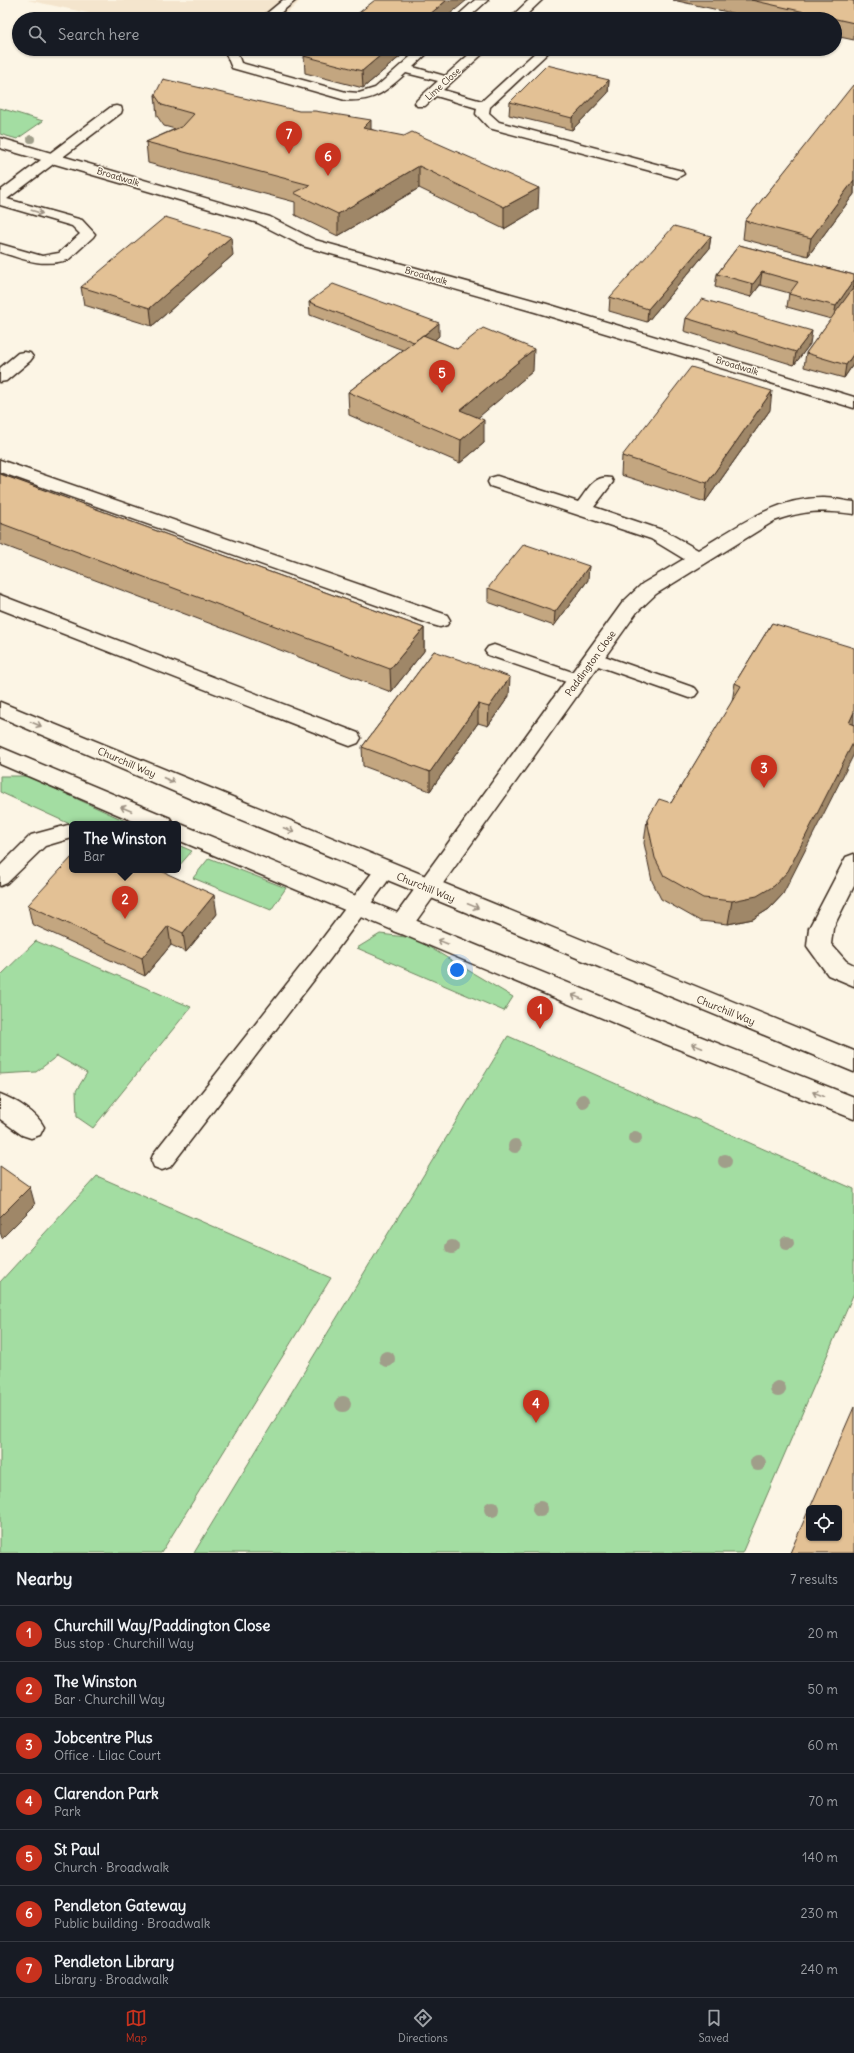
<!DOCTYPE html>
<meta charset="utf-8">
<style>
:root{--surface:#171b24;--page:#20242c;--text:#f1f3f6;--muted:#9ea1a6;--line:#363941;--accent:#c8321e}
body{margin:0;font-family:Delius,sans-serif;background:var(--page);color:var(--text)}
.controls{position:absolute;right:12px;bottom:12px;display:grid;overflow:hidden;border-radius:6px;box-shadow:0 1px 3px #0004}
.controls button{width:36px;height:36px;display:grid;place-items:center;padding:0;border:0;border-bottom:1px solid var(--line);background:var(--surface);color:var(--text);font:20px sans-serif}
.you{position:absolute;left:457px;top:970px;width:14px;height:14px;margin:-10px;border:3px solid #fff;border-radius:50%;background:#1a73e8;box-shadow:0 0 0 6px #1a73e833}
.badge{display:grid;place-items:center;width:26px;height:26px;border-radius:50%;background:var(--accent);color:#fff;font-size:13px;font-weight:700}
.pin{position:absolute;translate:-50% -33px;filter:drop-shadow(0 1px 2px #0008)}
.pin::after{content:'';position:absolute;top:21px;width:14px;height:12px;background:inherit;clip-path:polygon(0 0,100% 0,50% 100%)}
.popup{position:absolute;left:69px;top:821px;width:112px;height:52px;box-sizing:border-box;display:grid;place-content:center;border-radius:6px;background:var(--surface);filter:drop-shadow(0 1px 3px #0005);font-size:13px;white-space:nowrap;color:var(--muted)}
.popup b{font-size:15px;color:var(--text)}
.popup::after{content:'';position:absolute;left:50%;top:100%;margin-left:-8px;border:8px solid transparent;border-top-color:var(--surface)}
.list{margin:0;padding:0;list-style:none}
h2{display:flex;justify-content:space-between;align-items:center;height:52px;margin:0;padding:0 16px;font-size:17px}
h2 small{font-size:13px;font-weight:400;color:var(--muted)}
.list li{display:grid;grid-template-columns:26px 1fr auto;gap:12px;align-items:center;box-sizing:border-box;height:56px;padding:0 16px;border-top:1px solid var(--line)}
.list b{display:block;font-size:15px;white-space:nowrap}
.list p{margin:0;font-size:13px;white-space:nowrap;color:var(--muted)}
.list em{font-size:13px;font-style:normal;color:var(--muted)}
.icon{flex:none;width:22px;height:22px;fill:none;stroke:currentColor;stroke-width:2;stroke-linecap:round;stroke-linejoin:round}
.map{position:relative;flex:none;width:854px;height:1553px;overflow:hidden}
.search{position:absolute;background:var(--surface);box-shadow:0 1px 3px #0004;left:12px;right:12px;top:12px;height:44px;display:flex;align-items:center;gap:10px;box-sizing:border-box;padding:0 14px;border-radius:22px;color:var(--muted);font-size:15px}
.sheet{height:444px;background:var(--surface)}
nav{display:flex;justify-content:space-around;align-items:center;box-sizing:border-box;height:56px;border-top:1px solid var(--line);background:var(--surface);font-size:11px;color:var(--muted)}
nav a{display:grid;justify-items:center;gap:2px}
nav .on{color:var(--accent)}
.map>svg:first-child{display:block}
.built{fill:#f4e5cd}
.green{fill:#a3dda2;stroke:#6f8460}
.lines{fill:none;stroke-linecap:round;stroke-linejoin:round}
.service-casing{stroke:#3b2a1e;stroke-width:3}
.pedestrian-casing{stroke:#3b2a1e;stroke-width:3}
.minor-casing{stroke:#3b2a1e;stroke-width:3}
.tertiary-casing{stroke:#3b2a1e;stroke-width:3}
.service{fill:#fcf5e5;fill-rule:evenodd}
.pedestrian{fill:#fcf5e5;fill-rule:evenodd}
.minor{fill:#fcf5e5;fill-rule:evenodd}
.tertiary{fill:#fcf5e5;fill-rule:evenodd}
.tree{fill:#a09e8a}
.wall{fill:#c3a680;stroke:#3b2a1e}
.shaded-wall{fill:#9f8768;stroke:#3b2a1e}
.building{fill:#e3c195;stroke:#3b2a1e}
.oneway{stroke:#9c9082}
.labels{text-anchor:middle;stroke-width:3;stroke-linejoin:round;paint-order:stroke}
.far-street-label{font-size:9px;fill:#3b2a1e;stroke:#fcf5e5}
.street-label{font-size:10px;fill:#3b2a1e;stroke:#fcf5e5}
</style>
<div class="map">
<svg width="854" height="1553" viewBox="0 0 854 1553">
<rect width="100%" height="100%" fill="#fcf5e5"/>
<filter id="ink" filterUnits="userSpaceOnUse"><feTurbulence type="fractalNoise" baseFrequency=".025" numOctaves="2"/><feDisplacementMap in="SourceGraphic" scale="8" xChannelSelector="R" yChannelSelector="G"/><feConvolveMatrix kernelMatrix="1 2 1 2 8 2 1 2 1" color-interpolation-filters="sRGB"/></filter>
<g filter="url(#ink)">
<!-- built -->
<path class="built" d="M 27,0 L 301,0 L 281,19 L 116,19 Z"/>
<!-- green -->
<path class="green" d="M 0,108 L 43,121 L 17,139 L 0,134 Z
M 0,776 L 27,776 L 132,824 L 72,825 L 0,792 Z
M 178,845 L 192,851 L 178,867 Z
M 209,858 L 286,888 L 271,910 L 193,878 Z
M 380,934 L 414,938 L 513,997 L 504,1011 L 357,948 Z
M 36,941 L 191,1007 L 93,1128 L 77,1117 L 76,1091 L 87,1073 L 57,1056 L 36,1072 L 0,1074 L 0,976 Z
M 508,1036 L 854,1189 L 854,1293 L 742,1553 L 194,1553 Z
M 97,1176 L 331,1278 L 161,1553 L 0,1553 L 0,1282 Z"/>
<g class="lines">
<!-- service casing -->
<g class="service-casing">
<path id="service" d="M 283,0 L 296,0 L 273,19 L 260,19 Z
M 475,0 L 488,0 L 467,19 L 454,19 Z
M 529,0 L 542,0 L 522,19 L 509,19 Z
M 224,49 L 236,49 L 241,63 L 346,92 L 359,93 L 375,88 L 419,49 L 432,49 L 413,67 L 445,76 L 475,49 L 488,49 L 443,90 L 482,101 L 539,49 L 552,49 L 490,107 L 489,113 L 499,122 L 682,171 L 684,174 L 677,178 L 489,128 L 476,114 L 477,108 L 436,96 L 425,106 L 417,106 L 415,103 L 417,100 L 438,81 L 406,73 C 385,92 374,102 345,100 L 232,68 Z
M 116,106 L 121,107 L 122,110 L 121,113 L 7,199 L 82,220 L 95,234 L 93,237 L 68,260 C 40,267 26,260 0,252 L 0,244 L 42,256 L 59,253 L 80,234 L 72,226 L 0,205 L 0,191 L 111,107 Z
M 494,645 L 584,676 L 587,680 L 584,684 L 578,686 L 488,655 L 485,651 L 488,647 Z
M 593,652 L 695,688 L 698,692 L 695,696 L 689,698 L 587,662 L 584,658 L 587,654 Z
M 68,825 L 72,826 L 72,838 L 45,846 L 7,883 L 0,886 L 0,866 L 31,835 Z
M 385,863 L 392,865 L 395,870 L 392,875 L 330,959 L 170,1167 L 162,1170 L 154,1167 L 151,1160 L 154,1153 L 316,947 L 378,865 Z"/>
</g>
<!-- pedestrian casing -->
<g class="pedestrian-casing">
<path id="pedestrian" d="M 0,138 L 270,217 L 315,240 L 547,304 L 854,397 L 854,408 L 535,312 L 303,246 L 258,223 L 0,148 Z"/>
</g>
<!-- minor casing -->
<g class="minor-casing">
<path id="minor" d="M 24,352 L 30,353 L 33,357 L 30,361 L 6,381 L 0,382 L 0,368 L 18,353 Z
M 0,460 L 447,615 L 450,620 L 447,625 L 440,627 L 433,625 L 0,472 Z
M 497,476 L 578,502 C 587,491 594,474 611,478 L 613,482 L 594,507 L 665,531 L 698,550 C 737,527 776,497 824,498 C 834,498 844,501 854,502 L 854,514 C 820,510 806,510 774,521 L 656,594 L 637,612 L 409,931 L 401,934 L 393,931 L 389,925 L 393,919 L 623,602 L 642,584 L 684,559 L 651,539 L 490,486 L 488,482 L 490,478 Z
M 0,595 L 358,733 L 361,738 L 358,743 L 350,746 L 342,743 L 0,609 Z
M 854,854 L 854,886 L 833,928 L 831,944 L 846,961 L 854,965 L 854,986 L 828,975 L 807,946 L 809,928 L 846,857 Z
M 0,1094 C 15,1100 37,1112 44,1127 L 40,1135 L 31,1138 L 22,1135 L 0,1119 Z"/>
</g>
<!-- tertiary casing -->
<g class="tertiary-casing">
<path id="tertiary" d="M 0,702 L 854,1051 L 854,1072 L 210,807 L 0,717 Z
M 0,747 L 170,818 L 173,824 L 140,824 L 0,764 Z
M 178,823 L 656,1019 L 854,1097 L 854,1119 L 638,1033 L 178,840 L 178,824 L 174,824 Z"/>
</g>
<!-- service -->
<use href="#service" class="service"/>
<!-- pedestrian -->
<use href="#pedestrian" class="pedestrian"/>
<!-- minor -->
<use href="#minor" class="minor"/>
<!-- tertiary -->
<use href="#tertiary" class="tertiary"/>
</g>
<!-- trees -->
<g class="tree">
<circle cx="31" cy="139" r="4"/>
<circle cx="583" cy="1101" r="7"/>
<circle cx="635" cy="1138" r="7"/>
<circle cx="515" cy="1146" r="7"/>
<circle cx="725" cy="1161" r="7"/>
<circle cx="787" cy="1243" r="7"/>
<circle cx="452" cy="1247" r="7"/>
<circle cx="387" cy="1359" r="8"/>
<circle cx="778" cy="1389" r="8"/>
<circle cx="343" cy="1404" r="8"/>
<circle cx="758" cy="1463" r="8"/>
<circle cx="492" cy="1509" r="8"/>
<circle cx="540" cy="1509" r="8"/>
</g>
<!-- wall -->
<path class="wall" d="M 673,0 L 849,0 L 854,1 L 854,40 L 835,36 L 835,19 L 759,19 Z
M 313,49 L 409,49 L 363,88 L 305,73 L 304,56 Z
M 609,80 L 608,93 L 572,130 L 509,115 L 510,102 Z
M 854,85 L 854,194 L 808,256 L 743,239 L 745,221 Z
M 155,95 L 371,129 L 538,209 L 504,229 L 419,188 L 338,236 L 295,215 L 295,202 L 148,163 L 146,142 L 175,129 L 164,126 L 157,116 Z
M 711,236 L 709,249 L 647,322 L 609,311 L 610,297 Z
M 739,245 L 854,275 L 854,363 L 844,378 L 804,367 L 806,353 L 831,319 L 787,307 L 789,293 L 760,285 L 751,297 L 715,287 L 717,274 Z
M 233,255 L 152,326 L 84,305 L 81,287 Z
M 309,302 L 439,336 L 435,340 L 457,349 L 533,371 L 478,417 L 484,443 L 460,463 L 349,415 L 348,392 L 403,350 L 310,315 Z
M 686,318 L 810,344 L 794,365 L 684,331 Z
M 770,410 L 705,502 L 621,475 L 622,456 Z
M 0,474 L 424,628 L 424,651 L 391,692 L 0,544 Z
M 588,580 L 554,626 L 488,602 L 488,588 Z
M 772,623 L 783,894 L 769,909 L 753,919 L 728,924 L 700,921 L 661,899 L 652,881 L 644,843 L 647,820 L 671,803 L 732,702 L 735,683 Z
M 434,651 L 509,696 L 488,726 L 478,723 L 430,791 L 363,766 L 362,747 Z
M 28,905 L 217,914 L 186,952 L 171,945 L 145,976 L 32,924 Z"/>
<!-- shaded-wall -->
<path class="shaded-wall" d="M 447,0 L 467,0 L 444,19 L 424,19 Z
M 388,49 L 409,49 L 363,88 L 362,71 Z
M 609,80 L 608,93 L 572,130 L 572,118 Z
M 371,120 L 371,141 L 363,128 Z
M 419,166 L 419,188 L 338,236 L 338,214 Z
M 854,180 L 854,194 L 808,256 L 811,238 Z
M 539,188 L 538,209 L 504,229 L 504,207 Z
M 711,236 L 709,249 L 647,322 L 648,309 Z
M 231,237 L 233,255 L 152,326 L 150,308 Z
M 762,272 L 760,285 L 751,297 L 753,284 Z
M 854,280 L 854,290 L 833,320 L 836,306 Z
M 439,323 L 439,336 L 416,356 L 416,342 Z
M 812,331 L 810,344 L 794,365 L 796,352 Z
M 534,349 L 533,371 L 460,433 L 460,410 Z
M 854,353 L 854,363 L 844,378 L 846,365 Z
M 772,391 L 770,410 L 705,502 L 707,483 Z
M 484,420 L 484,443 L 460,463 L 461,440 Z
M 589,566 L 588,580 L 554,626 L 555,612 Z
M 424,628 L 424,651 L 391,692 L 390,669 Z
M 510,677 L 509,696 L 488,726 L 489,707 Z
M 478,704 L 478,723 L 430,791 L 430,772 Z
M 854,712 L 854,725 L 849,723 Z
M 854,741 L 854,754 L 783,894 L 769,909 L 753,919 L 728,924 L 732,901 Z
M 214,895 L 217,914 L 186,952 L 183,933 Z
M 168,926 L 171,945 L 145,976 L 142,958 Z
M 30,1187 L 35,1205 L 2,1238 L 0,1232 L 0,1217 Z"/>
<!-- building -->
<path class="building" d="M 375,0 L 447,0 L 424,19 L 351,19 Z
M 751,0 L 849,0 L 854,1 L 854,23 Z
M 313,49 L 388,49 L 362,71 L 304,56 Z
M 547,65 L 609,80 L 572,118 L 510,102 Z
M 163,79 L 299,111 L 315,111 L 371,120 L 363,128 L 404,136 L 412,132 L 539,188 L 504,207 L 419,166 L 338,214 L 294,193 L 310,185 L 146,142 L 183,126 L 194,114 L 162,105 L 155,95 Z
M 853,85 L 854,85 L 854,180 L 811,238 L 745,221 Z
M 165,217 L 231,237 L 150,308 L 81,287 Z
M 674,226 L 711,236 L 648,309 L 610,297 Z
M 739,245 L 854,275 L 854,280 L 836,306 L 789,294 L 798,282 L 762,272 L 753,284 L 717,274 Z
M 333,284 L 439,323 L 424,335 L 423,335 L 414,342 L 309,302 Z
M 854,287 L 854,353 L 846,365 L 806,353 Z
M 702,299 L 812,331 L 796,352 L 686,318 Z
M 483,328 L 534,349 L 460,410 L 484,420 L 461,440 L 348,392 L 423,335 L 457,349 Z
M 691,367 L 772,391 L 707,483 L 622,456 Z
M 0,474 L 424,628 L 390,669 L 0,523 Z
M 524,544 L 589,566 L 555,612 L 488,588 Z
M 772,623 L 854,648 L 854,712 L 849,723 L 854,725 L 854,741 L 788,871 L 774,886 L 757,896 L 732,901 L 703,898 L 664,876 L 655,858 L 647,820 L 659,799 L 671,803 L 741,686 L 735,683 Z
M 434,651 L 510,677 L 489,707 L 478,704 L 430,772 L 362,747 Z
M 72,857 L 72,870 L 159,870 L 214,895 L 183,933 L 168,926 L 142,958 L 28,905 Z
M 0,1166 L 30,1187 L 0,1217 Z
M 854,1407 L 854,1553 L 790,1553 L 809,1509 L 809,1538 L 839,1538 L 839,1508 L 810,1508 Z"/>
<!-- one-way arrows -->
<defs><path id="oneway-shaft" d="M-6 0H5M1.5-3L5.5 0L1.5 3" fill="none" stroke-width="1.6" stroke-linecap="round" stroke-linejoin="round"/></defs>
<g class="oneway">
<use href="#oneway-shaft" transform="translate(37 212) rotate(17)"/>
<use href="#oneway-shaft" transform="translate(36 724) rotate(23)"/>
<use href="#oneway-shaft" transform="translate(169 780) rotate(23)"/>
<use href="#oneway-shaft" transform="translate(126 809) rotate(-157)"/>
<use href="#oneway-shaft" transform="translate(289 830) rotate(22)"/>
<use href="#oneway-shaft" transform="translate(473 906) rotate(22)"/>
<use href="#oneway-shaft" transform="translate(443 942) rotate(-158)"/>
<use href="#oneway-shaft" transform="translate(577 997) rotate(-158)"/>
<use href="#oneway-shaft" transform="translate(697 1046) rotate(-158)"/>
<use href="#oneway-shaft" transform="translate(818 1094) rotate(-158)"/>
</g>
</g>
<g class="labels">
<!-- far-street labels -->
<g class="far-street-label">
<text transform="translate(443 84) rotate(-42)" y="3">Lime Close</text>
<text transform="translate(118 177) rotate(17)" y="3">Broadwalk</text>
<text transform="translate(426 276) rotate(16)" y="3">Broadwalk</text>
<text transform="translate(737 366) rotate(17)" y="3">Broadwalk</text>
</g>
<!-- street labels -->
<g class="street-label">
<text transform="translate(590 663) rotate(-54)" y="4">Paddington Close</text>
<text transform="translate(127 762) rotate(23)" y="4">Churchill Way</text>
<text transform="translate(426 887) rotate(22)" y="4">Churchill Way</text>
<text transform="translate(726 1010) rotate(22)" y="4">Churchill Way</text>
</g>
</g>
</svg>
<div class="controls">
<button><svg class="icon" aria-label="locate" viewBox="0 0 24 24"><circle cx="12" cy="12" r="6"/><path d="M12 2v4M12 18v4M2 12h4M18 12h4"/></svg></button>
</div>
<div class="you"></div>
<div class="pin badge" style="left:540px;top:1029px">1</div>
<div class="pin badge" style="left:125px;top:919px">2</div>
<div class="popup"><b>The Winston</b>Bar</div>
<div class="pin badge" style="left:764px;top:788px">3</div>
<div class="pin badge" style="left:536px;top:1423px">4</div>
<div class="pin badge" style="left:442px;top:393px">5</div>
<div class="pin badge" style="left:328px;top:176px">6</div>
<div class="pin badge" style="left:289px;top:154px">7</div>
<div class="search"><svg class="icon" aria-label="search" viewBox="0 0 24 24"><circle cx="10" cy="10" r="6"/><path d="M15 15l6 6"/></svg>Search here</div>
</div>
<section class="sheet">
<h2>Nearby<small>7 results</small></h2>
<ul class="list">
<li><span class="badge">1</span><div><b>Churchill Way/Paddington Close</b><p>Bus stop · Churchill Way</p></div><em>20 m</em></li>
<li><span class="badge">2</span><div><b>The Winston</b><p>Bar · Churchill Way</p></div><em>50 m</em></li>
<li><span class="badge">3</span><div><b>Jobcentre Plus</b><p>Office · Lilac Court</p></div><em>60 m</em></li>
<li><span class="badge">4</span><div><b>Clarendon Park</b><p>Park</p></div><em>70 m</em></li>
<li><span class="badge">5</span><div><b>St Paul</b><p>Church · Broadwalk</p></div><em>140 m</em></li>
<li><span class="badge">6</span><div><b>Pendleton Gateway</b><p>Public building · Broadwalk</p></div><em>230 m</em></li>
<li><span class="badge">7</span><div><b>Pendleton Library</b><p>Library · Broadwalk</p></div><em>240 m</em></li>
</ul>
</section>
<nav>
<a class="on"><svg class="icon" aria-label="map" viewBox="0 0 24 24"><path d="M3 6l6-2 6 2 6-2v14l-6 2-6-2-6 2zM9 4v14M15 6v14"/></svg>Map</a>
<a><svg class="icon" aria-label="directions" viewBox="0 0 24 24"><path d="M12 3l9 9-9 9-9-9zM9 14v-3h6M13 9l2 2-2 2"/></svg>Directions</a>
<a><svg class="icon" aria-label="saved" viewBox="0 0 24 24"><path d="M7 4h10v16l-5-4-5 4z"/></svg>Saved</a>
</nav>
